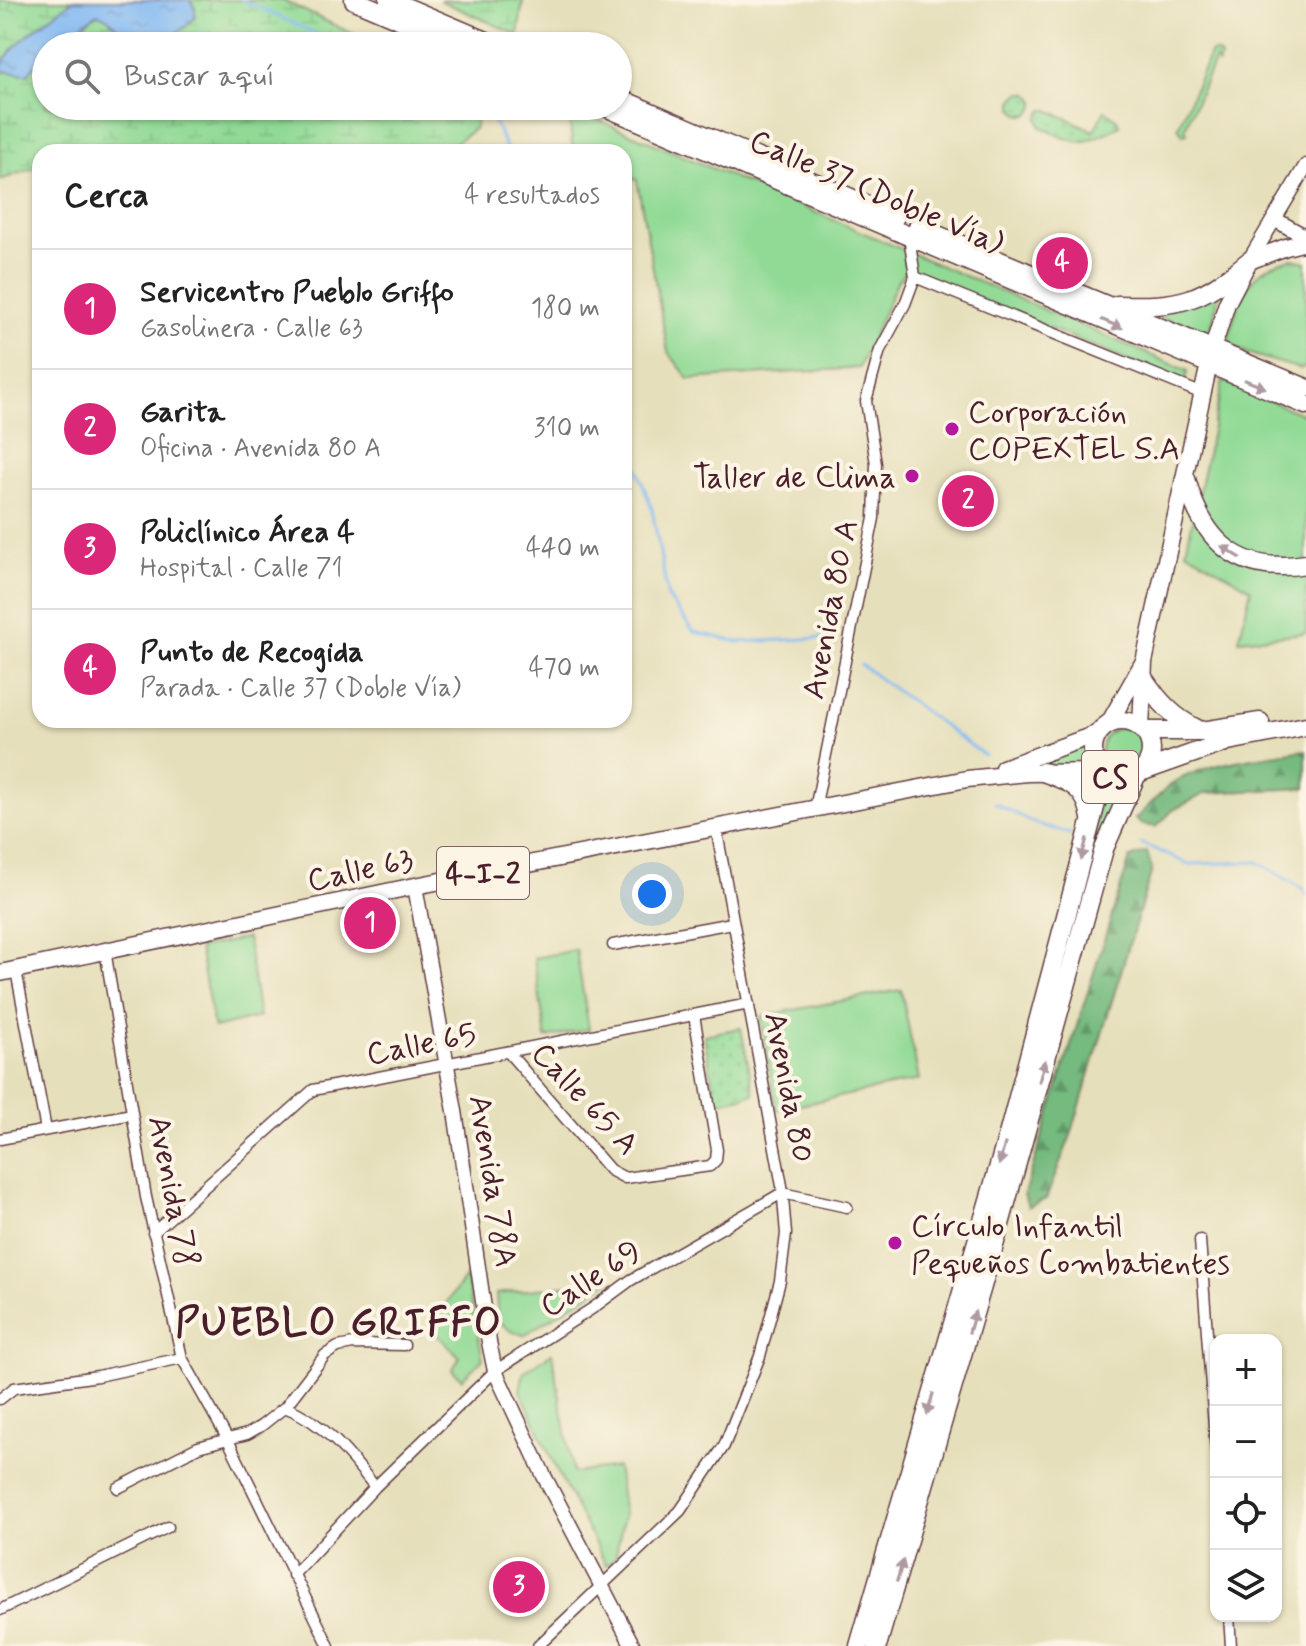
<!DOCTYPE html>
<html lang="es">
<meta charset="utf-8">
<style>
:root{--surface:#fff;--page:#f6f6f6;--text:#222;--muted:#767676;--line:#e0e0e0;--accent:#db2777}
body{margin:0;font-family:Mynerve,sans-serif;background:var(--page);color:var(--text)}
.controls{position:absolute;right:24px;bottom:24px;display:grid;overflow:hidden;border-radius:16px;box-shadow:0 2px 6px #0004}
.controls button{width:72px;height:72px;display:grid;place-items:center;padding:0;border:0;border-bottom:2px solid var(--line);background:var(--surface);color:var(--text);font:40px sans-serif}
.you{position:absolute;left:652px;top:894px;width:28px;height:28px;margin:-20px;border:6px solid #fff;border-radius:50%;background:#1a73e8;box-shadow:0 0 0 12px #1a73e833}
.badge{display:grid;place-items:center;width:52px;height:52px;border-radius:50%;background:var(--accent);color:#fff;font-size:26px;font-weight:700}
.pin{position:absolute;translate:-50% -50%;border:4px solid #fff;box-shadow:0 2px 8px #0006}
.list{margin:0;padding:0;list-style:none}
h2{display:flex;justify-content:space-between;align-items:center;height:104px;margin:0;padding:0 32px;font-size:34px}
h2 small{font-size:26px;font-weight:400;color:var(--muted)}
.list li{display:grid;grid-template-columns:52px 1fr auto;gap:24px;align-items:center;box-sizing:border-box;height:120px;padding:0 32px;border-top:2px solid var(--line)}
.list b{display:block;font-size:30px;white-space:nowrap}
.list p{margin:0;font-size:26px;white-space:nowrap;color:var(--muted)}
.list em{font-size:26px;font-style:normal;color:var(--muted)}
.icon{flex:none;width:44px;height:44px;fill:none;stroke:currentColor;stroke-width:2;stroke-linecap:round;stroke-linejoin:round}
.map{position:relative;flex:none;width:1306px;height:1646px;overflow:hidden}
.search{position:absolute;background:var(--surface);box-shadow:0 2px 6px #0004;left:32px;top:32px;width:600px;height:88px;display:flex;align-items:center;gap:20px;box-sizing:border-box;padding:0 28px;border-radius:44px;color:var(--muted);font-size:30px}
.panel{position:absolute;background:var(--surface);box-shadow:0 2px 6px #0004;left:32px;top:144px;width:600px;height:584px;border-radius:24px}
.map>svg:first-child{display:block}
.grass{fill:#91da95;stroke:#6e7c60;stroke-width:2}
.forest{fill:url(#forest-firs);stroke:#5f6c54;stroke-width:2}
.wetland{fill:url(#wetland-marsh);stroke:#6e7c60;stroke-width:2}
.park{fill:url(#park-dots);stroke:#6e7c60;stroke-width:2}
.water{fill:url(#water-ripples);stroke:#666c8f;stroke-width:2}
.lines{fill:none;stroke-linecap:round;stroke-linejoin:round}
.stream{stroke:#83baf3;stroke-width:3}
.street-casing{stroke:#613c41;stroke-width:13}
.secondary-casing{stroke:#613c41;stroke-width:17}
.primary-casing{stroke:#613c41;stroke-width:19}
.highway-casing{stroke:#613c41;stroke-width:21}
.street{stroke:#fff;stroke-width:10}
.secondary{stroke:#fff;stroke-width:14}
.primary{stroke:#fff;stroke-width:16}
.highway{stroke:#fff;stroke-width:18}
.oneway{fill:#ae9aa0}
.poi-dot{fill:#b5179e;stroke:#fcf5e5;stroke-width:3}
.labels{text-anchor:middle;stroke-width:8;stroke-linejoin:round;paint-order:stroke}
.shield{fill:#fcf5e5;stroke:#7f5f63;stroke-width:2}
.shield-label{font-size:30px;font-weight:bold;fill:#4a1f2b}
.street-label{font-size:32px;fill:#4a1f2b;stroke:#fcf5e5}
.poi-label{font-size:32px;fill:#4a1f2b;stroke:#fcf5e5;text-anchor:start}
.district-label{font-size:40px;font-weight:bold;letter-spacing:2px;fill:#4a1f2b;stroke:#fcf5e5}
</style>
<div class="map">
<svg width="1306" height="1646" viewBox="0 0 1306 1646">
<defs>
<pattern id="forest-firs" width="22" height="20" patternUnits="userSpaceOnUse" patternTransform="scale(2)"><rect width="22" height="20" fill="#74ba7e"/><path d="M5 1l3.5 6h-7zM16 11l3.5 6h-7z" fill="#619767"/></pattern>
<pattern id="wetland-marsh" width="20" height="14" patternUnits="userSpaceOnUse" patternTransform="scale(2)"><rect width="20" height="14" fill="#91da95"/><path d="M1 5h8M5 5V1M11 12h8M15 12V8" fill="none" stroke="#7fbb81"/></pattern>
<pattern id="park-dots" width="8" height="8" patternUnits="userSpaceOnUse" patternTransform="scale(2)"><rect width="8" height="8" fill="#91da95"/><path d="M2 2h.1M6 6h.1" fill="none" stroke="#7fbb81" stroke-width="1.8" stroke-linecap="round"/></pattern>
<pattern id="water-ripples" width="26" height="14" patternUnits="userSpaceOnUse" patternTransform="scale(2)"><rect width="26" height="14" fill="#83baf3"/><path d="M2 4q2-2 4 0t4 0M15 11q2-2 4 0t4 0" fill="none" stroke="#739fd0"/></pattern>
</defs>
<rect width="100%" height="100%" fill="#fcf5e5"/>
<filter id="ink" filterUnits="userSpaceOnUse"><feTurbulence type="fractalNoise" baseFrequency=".0125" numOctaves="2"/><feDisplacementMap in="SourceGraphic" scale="16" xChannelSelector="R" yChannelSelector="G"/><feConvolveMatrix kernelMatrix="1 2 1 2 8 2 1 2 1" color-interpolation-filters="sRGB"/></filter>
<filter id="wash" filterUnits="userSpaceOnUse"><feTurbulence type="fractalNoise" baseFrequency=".006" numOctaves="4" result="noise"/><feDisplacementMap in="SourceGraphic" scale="32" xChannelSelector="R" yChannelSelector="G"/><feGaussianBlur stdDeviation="1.8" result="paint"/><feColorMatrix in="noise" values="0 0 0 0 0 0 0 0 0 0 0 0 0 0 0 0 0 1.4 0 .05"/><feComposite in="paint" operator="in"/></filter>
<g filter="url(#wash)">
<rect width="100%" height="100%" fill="#e6dfbb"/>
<!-- grass -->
<path class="grass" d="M 1211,52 L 1218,53 L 1221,57 L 1218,64 L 1215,59 L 1185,128 L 1187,133 L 1183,135 L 1178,127 Z
M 568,107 L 1188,371 L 1185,384 L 908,270 L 898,280 L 859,368 L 689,379 L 668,352 L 637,180 L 624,175 L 624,152 L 573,152 Z
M 1293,259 L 1306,262 L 1306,367 L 1300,369 L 1247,353 L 1228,343 C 1237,301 1247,266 1293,259 Z
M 1219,294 L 1209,337 L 1152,313 Z
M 1223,381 L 1306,416 L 1306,633 L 1239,640 L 1251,589 L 1186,551 Z
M1101 750a22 22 0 1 1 44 0a22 22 0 1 1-44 0Z
M 1084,744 L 1087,768 L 1029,766 Z
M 1103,786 L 1125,788 L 1085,896 L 1079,895 Z
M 247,938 L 259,1017 L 214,1028 L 199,948 Z
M 576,950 L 589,1029 L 546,1038 L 534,958 Z
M 901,990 L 919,1080 L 776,1110 L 761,1016 Z
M 466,1276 L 483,1359 L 462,1379 L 452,1370 L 460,1357 L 429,1327 Z
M 612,1280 L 524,1335 L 511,1331 L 498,1321 L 496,1294 Z
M 552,1353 L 573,1473 L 617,1467 L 624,1516 L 615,1558 L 606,1565 L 559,1475 L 520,1390 L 524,1372 Z"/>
<!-- forest -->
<path class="forest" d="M 1306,750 L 1306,788 L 1206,793 L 1173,810 L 1156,827 L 1141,824 L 1135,819 C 1147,808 1159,794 1172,784 C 1201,763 1270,755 1306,750 Z
M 1147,852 L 1152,870 L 1071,1135 L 1046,1199 L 1028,1207 L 1024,1194 L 1130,858 Z"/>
<!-- wetland -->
<path class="wetland" d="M 0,0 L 73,0 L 12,50 L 0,65 Z
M 190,0 L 282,0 L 378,46 L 54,46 L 97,14 L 109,17 L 132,43 L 139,45 L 176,36 L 195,9 Z
M 439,0 L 523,0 L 518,35 Z
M 46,52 L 46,106 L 480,106 L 474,129 L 442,152 L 40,152 L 40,166 L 0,180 L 0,71 L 28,74 Z"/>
<!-- park -->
<path class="park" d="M1013 104a11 11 0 1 1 22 0a11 11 0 1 1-22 0Z
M 1043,110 L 1049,110 L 1094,131 L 1105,110 L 1117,120 L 1120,126 C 1077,146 1083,147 1041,127 L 1038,118 Z
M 741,1028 L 754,1094 L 716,1103 L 704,1035 Z"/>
<!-- water -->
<path class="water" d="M 73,0 L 190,0 L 195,9 L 195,17 C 186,31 147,53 131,43 C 116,34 117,19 97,14 L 54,46 L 46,46 L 46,52 L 28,74 L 0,71 C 2,49 56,14 73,0 Z"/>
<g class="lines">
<!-- stream -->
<path class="stream" d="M 242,0 L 343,46
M 474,106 L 490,113 L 508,152
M 624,433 L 652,509 L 668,597 L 694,632 L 738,642 L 827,638 L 836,644
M 861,665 L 984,755
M 995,803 L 1031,822 L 1071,834
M 1141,843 L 1188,864 L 1258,862 L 1303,889 L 1306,894"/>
</g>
</g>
<g filter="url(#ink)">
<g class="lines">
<!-- street casing -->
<g class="street-casing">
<path id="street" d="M 915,277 L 1203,394
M 815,809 L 874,518 L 876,464 L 866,401 L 880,350 L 905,304 L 915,277 L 909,236
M 613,945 L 732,923
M 105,950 L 146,1197 L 182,1358 L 227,1438 L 329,1646
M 16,970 L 46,1130
M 508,1052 L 610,1170 L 625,1178 L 710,1166 L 716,1160 L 717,1150 L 694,1015
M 0,1139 L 132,1114
M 153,1233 L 313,1090 L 749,1004
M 1200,1240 L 1216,1452
M 0,1399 L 14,1388 L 98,1376 L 182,1358
M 285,1407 C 324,1422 350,1455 375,1487
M 118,1488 L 198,1447 L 247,1434 L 261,1426 L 285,1407 L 325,1355 L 338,1347 L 353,1344 L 404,1345
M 293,1575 L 375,1487 L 495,1371 L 593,1308 L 631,1280 L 782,1193 L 847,1207
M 0,1610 L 168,1527
M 1229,1616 L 1231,1646
M 538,1646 L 680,1511 L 724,1446 L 760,1356 L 780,1281 L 786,1234 L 782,1186 L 716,827"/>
</g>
<!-- secondary casing -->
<g class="secondary-casing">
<path id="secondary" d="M 1274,219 L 1306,237
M 1249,261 L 1306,166
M 415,886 L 455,1111 L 489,1342 L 495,1371 L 544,1476 L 633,1646"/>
</g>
<!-- primary casing -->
<g class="primary-casing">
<path id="primary" d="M 1216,338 L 1227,303 L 1249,261 L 1286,247 L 1306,242
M 1108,725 L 1143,663
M 1141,728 L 1144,662 L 1207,373
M 1003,768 L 1099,733
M 0,973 L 415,886 L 967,779 L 1027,773 L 1102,772"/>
</g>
<!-- highway casing -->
<g class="highway-casing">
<path id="highway" d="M 354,0 L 462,46
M 389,0 L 498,46
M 618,98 L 895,217
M 603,106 L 1306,405
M 918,227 L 1306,388
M 1117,305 C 1181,307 1200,302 1249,261
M 1186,479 C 1203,542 1239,575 1306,564
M 1144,679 C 1159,702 1174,718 1199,730
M1093 750a29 29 0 1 1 58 0a29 29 0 1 1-58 0Z
M 1144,731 L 1202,731 L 1260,722
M 1143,771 L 1228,741 L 1306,726
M 1043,772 C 1069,781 1087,788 1091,818
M 859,1646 L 1008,1135 L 1104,773
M 877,1646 L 997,1235 L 1104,849 L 1136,776"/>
</g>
<!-- street -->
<use href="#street" class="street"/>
<!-- secondary -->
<use href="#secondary" class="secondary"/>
<!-- primary -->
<use href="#primary" class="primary"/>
<!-- highway -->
<use href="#highway" class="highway"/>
</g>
<!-- one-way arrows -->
<defs><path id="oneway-solid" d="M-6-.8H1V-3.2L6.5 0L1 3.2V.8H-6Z" transform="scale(2)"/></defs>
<g class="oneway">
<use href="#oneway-solid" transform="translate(1112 324) rotate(23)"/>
<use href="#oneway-solid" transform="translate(1255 384) rotate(22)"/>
<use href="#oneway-solid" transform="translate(1231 552) rotate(-149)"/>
<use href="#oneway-solid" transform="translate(1084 849) rotate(105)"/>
<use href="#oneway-solid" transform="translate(1042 1071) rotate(-75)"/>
<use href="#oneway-solid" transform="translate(1002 1154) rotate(106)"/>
<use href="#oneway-solid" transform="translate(972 1322) rotate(-74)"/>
<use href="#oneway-solid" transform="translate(930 1404) rotate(106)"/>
<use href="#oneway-solid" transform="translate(900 1571) rotate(-73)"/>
</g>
</g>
<!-- markers -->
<g class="poi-dot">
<circle cx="952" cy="429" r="8"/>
<circle cx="912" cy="476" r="8"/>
<circle cx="895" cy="1243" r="8"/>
</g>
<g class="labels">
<!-- shield labels -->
<g class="shield">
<rect x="1082" y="751" width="56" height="52" rx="6"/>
<rect x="437" y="847" width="92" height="52" rx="6"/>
</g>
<g class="shield-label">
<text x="1110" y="787">CS</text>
<text x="483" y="883">4-I-2</text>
</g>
<!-- street labels -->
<g class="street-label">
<text transform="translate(877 191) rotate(23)" y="11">Calle 37 (Doble Vía)</text>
<text transform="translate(829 609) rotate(-79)" y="11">Avenida 80 A</text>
<text transform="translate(360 869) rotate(-12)" y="11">Calle 63</text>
<text transform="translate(421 1043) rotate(-11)" y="11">Calle 65</text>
<text transform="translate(790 1087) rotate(79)" y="11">Avenida 80</text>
<text transform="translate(586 1098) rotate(47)" y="11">Calle 65 A</text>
<text transform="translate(494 1181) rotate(81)" y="11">Avenida 78A</text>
<text transform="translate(174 1191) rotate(79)" y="11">Avenida 78</text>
<text transform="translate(590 1278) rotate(-33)" y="11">Calle 69</text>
</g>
<!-- poi labels -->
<g class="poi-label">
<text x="968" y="422">Corporación<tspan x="968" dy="37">COPEXTEL S.A</tspan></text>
<text x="896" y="487" text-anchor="end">Taller de Clima</text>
<text x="911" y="1236">Círculo Infantil<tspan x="911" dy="37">Pequeños Combatientes</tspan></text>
</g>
<!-- district labels -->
<g class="district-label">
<text x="339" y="1335">PUEBLO GRIFFO</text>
</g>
</g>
</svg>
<div class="controls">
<button>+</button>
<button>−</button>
<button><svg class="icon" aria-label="locate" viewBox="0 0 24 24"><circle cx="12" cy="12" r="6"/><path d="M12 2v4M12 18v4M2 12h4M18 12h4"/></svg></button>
<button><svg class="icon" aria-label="layers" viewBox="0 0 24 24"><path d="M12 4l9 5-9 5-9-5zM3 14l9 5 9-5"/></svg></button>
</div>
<div class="you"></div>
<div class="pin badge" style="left:370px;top:923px">1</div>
<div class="pin badge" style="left:968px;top:501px">2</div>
<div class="pin badge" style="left:519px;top:1587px">3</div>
<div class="pin badge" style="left:1062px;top:263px">4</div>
<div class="search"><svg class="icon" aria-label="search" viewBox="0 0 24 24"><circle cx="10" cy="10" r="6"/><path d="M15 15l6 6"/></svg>Buscar aquí</div>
<section class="panel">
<h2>Cerca<small>4 resultados</small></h2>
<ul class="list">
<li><span class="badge">1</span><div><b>Servicentro Pueblo Griffo</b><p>Gasolinera · Calle 63</p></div><em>180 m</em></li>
<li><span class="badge">2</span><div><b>Garita</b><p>Oficina · Avenida 80 A</p></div><em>310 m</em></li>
<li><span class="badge">3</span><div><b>Policlínico Área 4</b><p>Hospital · Calle 71</p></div><em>440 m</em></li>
<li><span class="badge">4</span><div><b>Punto de Recogida</b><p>Parada · Calle 37 (Doble Vía)</p></div><em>470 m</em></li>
</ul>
</section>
</div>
